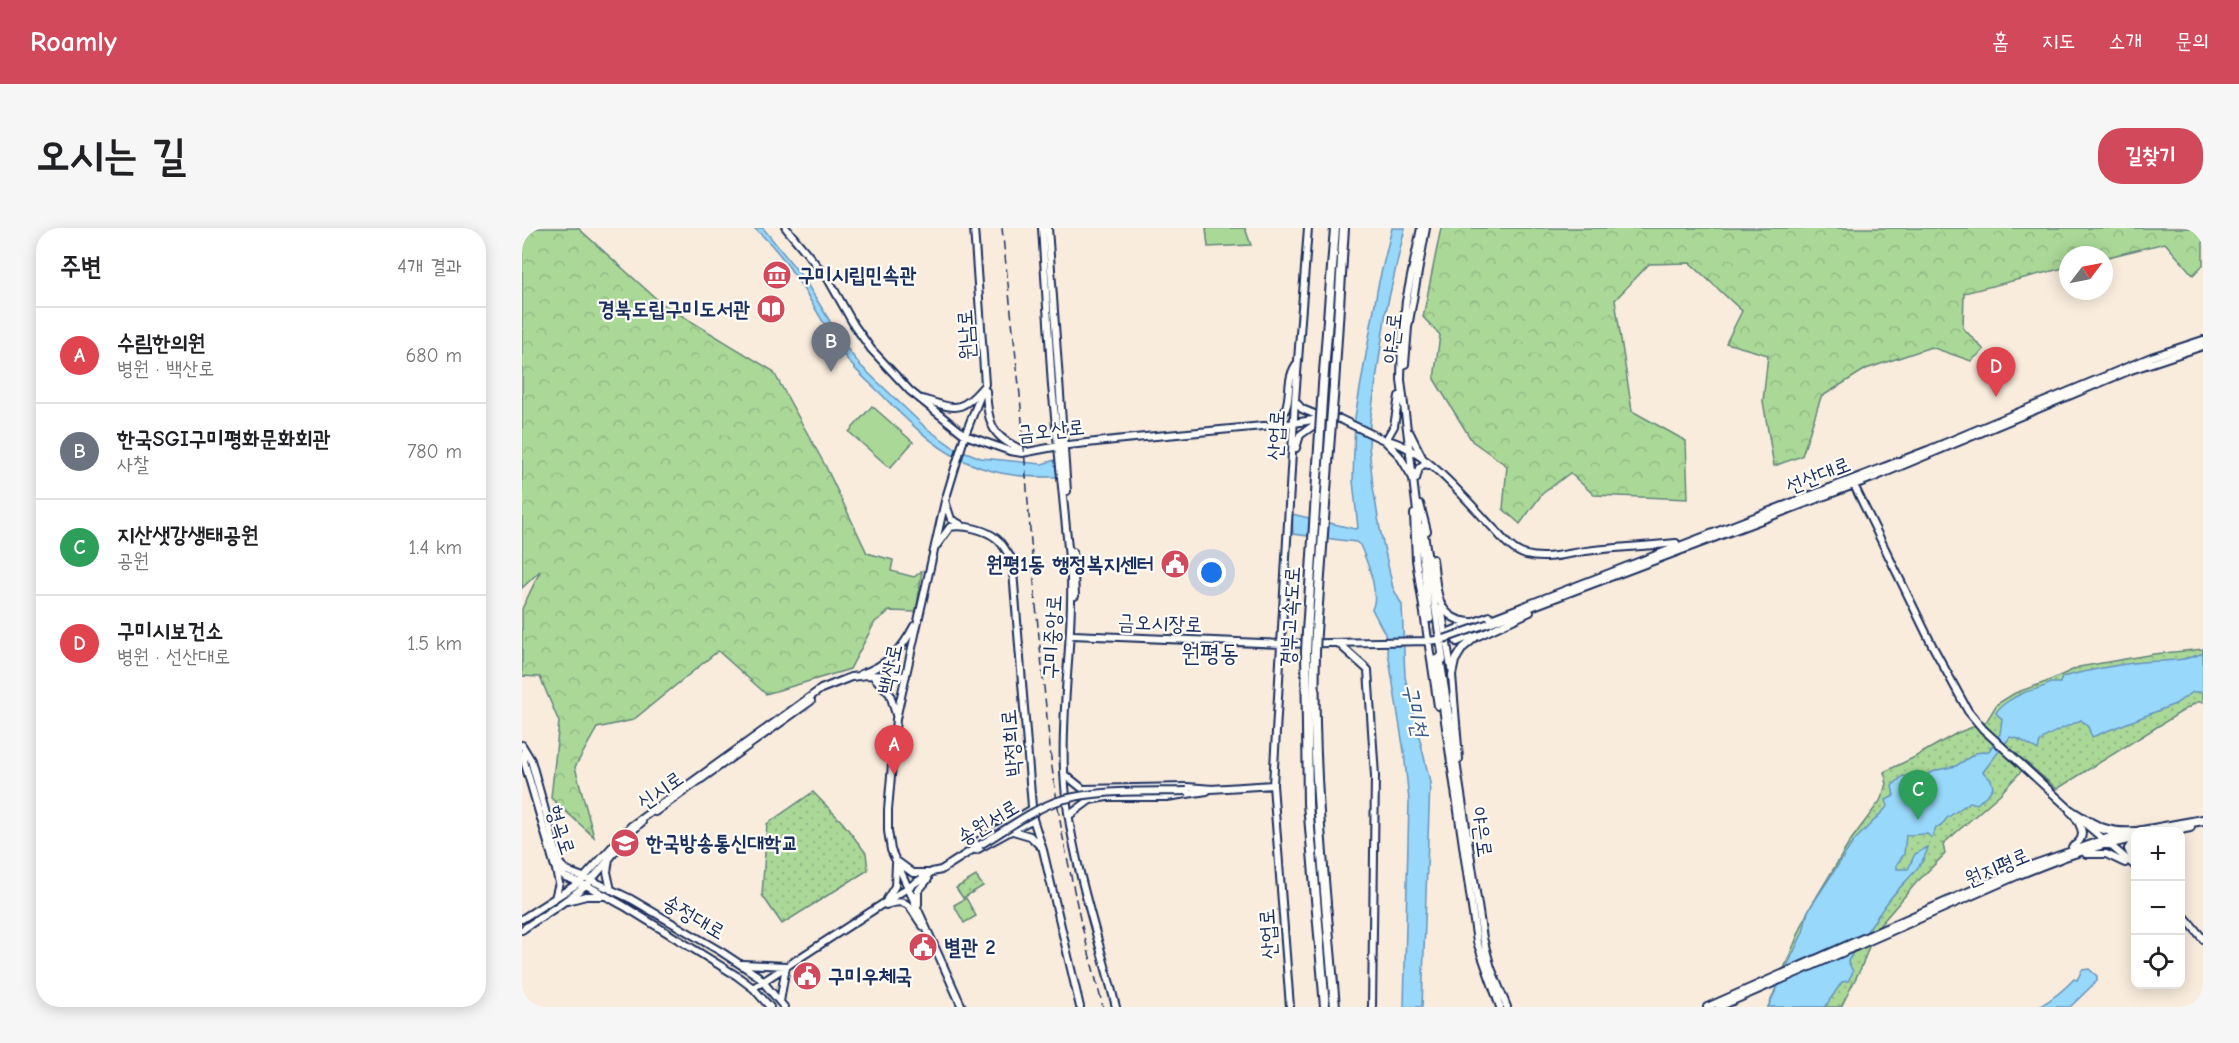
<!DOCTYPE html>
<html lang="ko">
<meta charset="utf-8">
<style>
:root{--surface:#fff;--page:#f6f6f6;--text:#202124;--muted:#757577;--line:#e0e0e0;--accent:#d1495b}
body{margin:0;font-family:"Comic Neue","Poor Story",sans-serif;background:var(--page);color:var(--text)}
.controls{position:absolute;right:18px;bottom:18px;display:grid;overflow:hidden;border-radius:12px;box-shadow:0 3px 15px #0003}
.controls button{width:54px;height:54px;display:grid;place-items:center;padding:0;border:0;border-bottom:2px solid var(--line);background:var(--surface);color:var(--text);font:30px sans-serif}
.compass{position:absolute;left:1537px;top:18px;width:54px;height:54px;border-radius:50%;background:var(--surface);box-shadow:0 3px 15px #0003;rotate:58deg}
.you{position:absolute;left:690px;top:345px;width:21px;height:21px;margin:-15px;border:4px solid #fff;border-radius:50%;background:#1a73e8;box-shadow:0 0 0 9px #1a73e833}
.badge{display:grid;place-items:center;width:39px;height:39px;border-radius:50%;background:var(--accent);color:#fff;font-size:20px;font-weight:700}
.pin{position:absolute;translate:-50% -50px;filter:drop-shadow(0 2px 3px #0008)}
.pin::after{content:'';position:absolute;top:32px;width:21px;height:18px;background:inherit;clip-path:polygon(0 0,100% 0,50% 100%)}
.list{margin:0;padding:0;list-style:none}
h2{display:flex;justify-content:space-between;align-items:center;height:78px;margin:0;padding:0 24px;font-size:26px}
h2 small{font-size:20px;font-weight:400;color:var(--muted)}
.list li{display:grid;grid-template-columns:39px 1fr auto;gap:18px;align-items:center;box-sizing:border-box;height:96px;padding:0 24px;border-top:2px solid var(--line)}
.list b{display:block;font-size:22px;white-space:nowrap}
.list p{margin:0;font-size:20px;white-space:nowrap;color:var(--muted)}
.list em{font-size:20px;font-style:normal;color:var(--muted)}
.icon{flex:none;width:33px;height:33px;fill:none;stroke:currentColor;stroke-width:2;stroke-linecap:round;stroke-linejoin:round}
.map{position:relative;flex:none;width:1681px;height:779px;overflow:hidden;border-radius:24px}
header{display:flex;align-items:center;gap:36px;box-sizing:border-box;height:84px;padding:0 30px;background:var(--accent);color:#fff}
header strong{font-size:28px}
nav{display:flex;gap:33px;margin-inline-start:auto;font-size:21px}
.intro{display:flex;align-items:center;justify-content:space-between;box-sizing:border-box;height:144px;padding:0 36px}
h1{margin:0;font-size:42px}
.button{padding:15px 27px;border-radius:24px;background:var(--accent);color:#fff;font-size:21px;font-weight:700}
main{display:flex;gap:36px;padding:0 36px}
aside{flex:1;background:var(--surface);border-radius:24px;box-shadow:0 3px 15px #0003}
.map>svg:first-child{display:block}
.forest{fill:url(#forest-crowns);stroke:#62847a;stroke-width:1.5}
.park{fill:url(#park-dots);stroke:#62847a;stroke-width:1.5}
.pitch{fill:#aad897;stroke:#62847a;stroke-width:1.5}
.water{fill:#98d8fa;stroke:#6694bc;stroke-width:1.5}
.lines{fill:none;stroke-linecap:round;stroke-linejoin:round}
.secondary-tunnel{stroke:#cdc6c4;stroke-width:6;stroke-dasharray:6 3;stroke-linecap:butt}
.secondary-casing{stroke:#1b2f5e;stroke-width:10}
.highway-casing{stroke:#1b2f5e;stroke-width:12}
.secondary{stroke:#fdfcf7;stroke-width:6}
.highway{stroke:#fdfcf7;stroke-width:8}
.rail{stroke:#1b2f5e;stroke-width:1.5;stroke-dasharray:9 4.5;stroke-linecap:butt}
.secondary-bridge-casing{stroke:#1b2f5e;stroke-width:10;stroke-linecap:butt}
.highway-bridge-casing{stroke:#1b2f5e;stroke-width:12;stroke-linecap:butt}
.secondary-bridge{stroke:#fdfcf7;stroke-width:6}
.highway-bridge{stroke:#fdfcf7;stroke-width:8}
.labels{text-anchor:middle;stroke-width:4.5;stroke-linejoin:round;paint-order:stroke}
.poi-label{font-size:21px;font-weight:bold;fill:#1b2f5e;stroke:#fdfcf7;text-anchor:start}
.street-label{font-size:21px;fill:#1b2f5e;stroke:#fdfcf7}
.water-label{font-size:22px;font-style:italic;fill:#3a5985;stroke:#fdfcf7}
.quarter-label{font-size:24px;fill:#1b2f5e;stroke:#fdfcf7}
</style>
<header>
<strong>Roamly</strong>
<nav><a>홈</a><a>지도</a><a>소개</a><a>문의</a></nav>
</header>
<div class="intro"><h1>오시는 길</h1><a class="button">길찾기</a></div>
<main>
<aside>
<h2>주변<small>4개 결과</small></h2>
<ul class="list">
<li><span class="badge" style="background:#e0444e">A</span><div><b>수림한의원</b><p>병원 · 백산로</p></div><em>680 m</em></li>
<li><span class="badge" style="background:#6b7280">B</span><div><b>한국SGI구미평화문화회관</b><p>사찰</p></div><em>780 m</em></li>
<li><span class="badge" style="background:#2e9e5b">C</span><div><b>지산샛강생태공원</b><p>공원</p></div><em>1.4 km</em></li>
<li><span class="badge" style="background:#e0444e">D</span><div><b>구미시보건소</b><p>병원 · 선산대로</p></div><em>1.5 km</em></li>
</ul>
</aside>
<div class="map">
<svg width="1681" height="779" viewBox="0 0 1681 779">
<defs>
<pattern id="forest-crowns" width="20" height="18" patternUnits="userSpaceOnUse" patternTransform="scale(1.5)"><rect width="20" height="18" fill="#aad897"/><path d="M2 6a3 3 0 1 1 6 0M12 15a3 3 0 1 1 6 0" fill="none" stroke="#92ba85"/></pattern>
<pattern id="park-dots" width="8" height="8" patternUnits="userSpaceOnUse" patternTransform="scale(1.5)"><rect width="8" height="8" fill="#aad897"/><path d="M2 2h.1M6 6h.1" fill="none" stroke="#92ba85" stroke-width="1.8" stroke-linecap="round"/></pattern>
</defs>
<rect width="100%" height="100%" fill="#f9ecdd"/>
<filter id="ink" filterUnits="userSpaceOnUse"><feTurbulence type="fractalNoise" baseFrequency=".0167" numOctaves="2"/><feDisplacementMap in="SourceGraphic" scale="12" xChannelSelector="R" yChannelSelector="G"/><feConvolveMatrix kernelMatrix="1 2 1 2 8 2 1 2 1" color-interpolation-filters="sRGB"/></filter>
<g filter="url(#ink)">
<!-- forest -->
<path class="forest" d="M 0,0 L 56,0 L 139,75 L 251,143 L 304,239 L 345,325 L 371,332 L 369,343 L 392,349 L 400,343 L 394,384 L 368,383 L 353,394 L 328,441 L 244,466 L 196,423 L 111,492 L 75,500 L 53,539 L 72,609 L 29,570 L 37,494 L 18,449 L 0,448 L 0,381 L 18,343 L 0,360 Z
M 919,0 L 1681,0 L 1681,37 L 1671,47 L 1643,15 L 1582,30 L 1582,27 L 1546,27 L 1546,39 L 1442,65 L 1441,100 L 1462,122 L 1449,133 L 1409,119 L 1344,141 L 1299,169 L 1280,228 L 1252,238 L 1241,173 L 1246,127 L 1204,115 L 1220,83 L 1168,35 L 1127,36 L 1093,72 L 1110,183 L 1164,213 L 1166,271 L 1072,267 L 1048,245 L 1020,266 L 998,296 L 981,281 L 985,238 L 950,213 L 912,151 L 918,107 L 901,89 Z"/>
<!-- park -->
<path class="park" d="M 1681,421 L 1681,474 L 1675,474 L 1535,561 L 1506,536 L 1478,566 L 1421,616 L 1423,626 L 1394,655 L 1353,703 L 1339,740 L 1319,779 L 1246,779 L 1286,683 L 1329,612 L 1358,573 L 1365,556 L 1362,544 L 1391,530 L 1435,505 L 1464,494 L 1475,476 L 1493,465 L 1524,454 L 1557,439 L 1632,426 Z
M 291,564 L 321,595 L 344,625 L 346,642 L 260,696 L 240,667 L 245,596 Z
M 454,648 L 461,658 L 441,670 L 434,660 Z"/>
<!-- pitch -->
<path class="pitch" d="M 684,0 L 723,0 L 729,17 L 686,19 Z
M 350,178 L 391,214 L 368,240 L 327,204 Z
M 444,670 L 454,688 L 442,695 L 432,677 Z"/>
<!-- water -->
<path class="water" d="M 232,0 L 241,0 L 282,51 L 323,118 L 339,138 L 404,200 L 431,219 L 459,230 L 520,236 L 533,232 L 535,249 C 451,251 416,225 360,167 C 347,154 332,142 322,127 C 292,84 273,35 232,0 Z
M 870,0 L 883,0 L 864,83 L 848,194 L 847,218 L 851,259 L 858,301 L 871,360 L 880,377 L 883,449 L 908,554 L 900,779 L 882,779 L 887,573 L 882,524 L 863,406 L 850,381 C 858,366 845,333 838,317 L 834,314 L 771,306 L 770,286 L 833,301 L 836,300 L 831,253 L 833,189 L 856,58 Z
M 1681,425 L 1681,464 L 1671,464 L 1653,476 L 1570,509 L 1566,499 L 1559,492 C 1551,496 1522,507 1519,513 C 1517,515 1517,519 1516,522 L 1497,511 L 1488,509 L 1461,544 L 1469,552 L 1471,559 L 1467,565 L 1455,576 L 1448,574 L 1425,590 L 1418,599 L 1414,599 L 1410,610 L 1405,606 L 1384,607 L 1382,626 L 1375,636 L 1375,641 L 1386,641 L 1393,626 L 1406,619 C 1401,640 1381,654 1368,671 C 1353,691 1339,711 1326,733 L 1331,744 L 1326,753 L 1320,754 L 1303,779 L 1246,779 L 1281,704 L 1286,683 L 1331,614 L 1366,578 L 1364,572 L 1372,568 L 1370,558 L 1381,548 L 1398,550 L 1415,542 L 1434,538 L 1454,525 L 1467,523 L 1478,506 L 1480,491 L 1474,485 C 1478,477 1492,469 1501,465 C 1510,461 1519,462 1528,455 L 1538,455 L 1540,449 C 1564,443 1587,438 1611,435 C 1635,432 1659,435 1681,425 Z
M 1567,741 L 1575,748 L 1575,753 L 1548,779 L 1517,779 C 1530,771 1541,763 1552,751 L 1555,752 L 1560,742 Z"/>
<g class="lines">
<!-- secondary-tunnel -->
<path class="secondary-tunnel" d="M 908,391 L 914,431"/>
<!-- secondary casing -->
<g class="secondary-casing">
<path id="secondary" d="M 264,0 L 306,51 L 332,97 L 349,121 L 388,163 L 443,207 L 488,223 L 500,225 L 537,218 L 602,211 L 772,195 L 803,190 L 818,191 L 862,212 L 877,227 L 892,252
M 520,0 L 530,158 L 549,350 C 551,414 539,478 542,542 C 545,620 575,703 594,779
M 526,0 L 545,263
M 899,0 L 884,73 L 880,108 L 879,152 L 908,391
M 883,136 L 886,99 L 904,0
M 464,163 C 466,196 470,211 504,223
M 400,171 C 432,180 437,187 461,159
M 773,173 L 780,181 L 802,190
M 749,196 C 753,193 758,190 761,186 C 771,172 762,151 776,134
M 888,205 L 901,231
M 864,212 C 902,219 946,274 972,301 C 981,311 990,323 1004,327 C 1026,333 1050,324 1072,322 C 1099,319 1127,318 1154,315
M 864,212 L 872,198 L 877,168
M 774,220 L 778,207 L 798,193
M 894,251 L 897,240 L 902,236 L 907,237
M 1331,255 L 1410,417 L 1446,483 L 1461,501 L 1553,586
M 423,273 L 429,291 L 438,296
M 898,276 L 905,303
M 892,286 L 894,332 L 916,478
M 901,299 L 921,432
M 415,317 L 428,299 C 441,296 465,302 475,311 C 481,316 485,325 490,331 L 511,591 L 521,622 L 558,779
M 551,324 L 553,368
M 911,331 C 915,359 912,392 949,394
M 919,379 L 929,440
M 966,392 L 1406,222 L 1629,129 L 1681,112
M 967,395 L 1353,249 L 1609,142 L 1681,118
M 953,406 L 935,414 L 929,403 L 968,388
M 551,407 L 760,416 L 906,413 L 922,411
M 817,416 L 846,442 L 853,548 L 850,779
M 918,429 L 961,710 L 969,740 L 985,779
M 914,431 L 955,714 L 978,779
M 339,446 C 365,437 380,422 392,398
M 351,448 L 368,466 L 374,487
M 0,517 L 9,532 L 38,636 L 45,643 L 69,652 L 109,671 L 198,723 L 236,748 L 262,779
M 2,522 L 2,533 L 33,639 L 43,649 L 64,657 L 102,678 L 215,748 L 231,760 L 248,779
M 937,531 L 930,447 L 933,433 L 941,420 L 954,409 L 1008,384
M 546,549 L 561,561 L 665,559 L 691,561
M 689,561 L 751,557
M 133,584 L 289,473
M 549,586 L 568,572 L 585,569 L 645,569 L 685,563
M 1560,593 L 1614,639
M 491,603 L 508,608 L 518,618
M 452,619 L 458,612 L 510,581
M 1550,619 C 1566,610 1560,599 1551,586
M 454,622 L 511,591
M 1564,626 L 1584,626 L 1603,635
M 87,631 L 85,644 L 89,662
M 376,634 L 391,645 L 407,645
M 33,670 L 37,655 L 34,642
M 365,671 L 373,658 L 374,636
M 45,673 L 64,668 L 82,668
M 396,676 L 396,663 L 406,651
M 364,677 C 390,668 388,683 401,698
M 1658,683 L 1681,711
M 0,691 L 58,654 L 109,598 L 299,461 L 329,449 L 345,447 L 384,448
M 0,702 C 23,686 48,672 68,653 C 87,634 100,611 120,594
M 220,736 L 264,738
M 231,760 L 410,644 L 419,642 L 458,617
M 258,774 L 264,738
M 440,779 L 369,622 L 366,603 L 366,582 L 374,491 L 423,273 L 443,207 L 463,156 L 452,0
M 768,779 L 751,557 L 773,172 L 786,0
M 1185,779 L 1495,642 L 1581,612
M 1197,779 L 1497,647 L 1543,629 L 1585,616"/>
</g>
<!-- highway casing -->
<g class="highway-casing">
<path id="highway" d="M 801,157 L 813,0
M 812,157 L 822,0
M 785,404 L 797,220
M 794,404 L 807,221
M 784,424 L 786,576 L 803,779
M 793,424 C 790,542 803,661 813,779
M 1549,583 C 1573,598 1584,606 1613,604
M 1615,604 L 1681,592
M 1643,604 L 1668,599
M 1614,611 L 1607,621 L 1614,636
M 1581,612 L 1600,607
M 1585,616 L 1614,609"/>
</g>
<!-- secondary -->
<use href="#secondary" class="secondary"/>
<!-- highway -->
<use href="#highway" class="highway"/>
<!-- rail -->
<path class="rail" d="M 480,0 L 498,167 L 513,368 L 530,540 L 540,605 L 558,691 L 581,779"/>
<!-- secondary-bridge casing -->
<g class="secondary-bridge-casing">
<path id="secondary-bridge" d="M 922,411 L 967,395
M 458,617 C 482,603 512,580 539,572 C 579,561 624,564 665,563"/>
</g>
<!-- highway-bridge casing -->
<g class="highway-bridge-casing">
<path id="highway-bridge" d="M 797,220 L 801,157
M 807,221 L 812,157
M 784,424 L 785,404
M 793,424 L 794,404"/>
</g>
<!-- secondary-bridge -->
<use href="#secondary-bridge" class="secondary-bridge"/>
<!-- highway-bridge -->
<use href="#highway-bridge" class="highway-bridge"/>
</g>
</g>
<!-- icons -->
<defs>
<g id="museum-disc" transform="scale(1.5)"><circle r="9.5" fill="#d1495b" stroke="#fdfcf7"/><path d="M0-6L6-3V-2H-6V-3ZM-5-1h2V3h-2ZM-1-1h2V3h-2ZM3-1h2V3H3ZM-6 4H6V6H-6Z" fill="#fff"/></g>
<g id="library-disc" transform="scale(1.5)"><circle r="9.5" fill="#d1495b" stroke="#fdfcf7"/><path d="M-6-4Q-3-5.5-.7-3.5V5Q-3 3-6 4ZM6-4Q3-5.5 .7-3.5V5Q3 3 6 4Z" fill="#fff"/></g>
<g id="civic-disc" transform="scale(1.5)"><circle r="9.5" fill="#d1495b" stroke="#fdfcf7"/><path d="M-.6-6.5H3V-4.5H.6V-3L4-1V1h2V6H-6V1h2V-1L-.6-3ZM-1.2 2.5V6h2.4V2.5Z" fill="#fff"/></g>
<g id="university-disc" transform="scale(1.5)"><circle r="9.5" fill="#d1495b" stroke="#fdfcf7"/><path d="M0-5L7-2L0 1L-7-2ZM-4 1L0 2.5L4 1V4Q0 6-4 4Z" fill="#fff"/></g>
</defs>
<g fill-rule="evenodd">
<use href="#museum-disc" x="255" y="47"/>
<use href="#library-disc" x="249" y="81"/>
<use href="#civic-disc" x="653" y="336"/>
<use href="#university-disc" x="103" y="615"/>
<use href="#civic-disc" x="401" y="719"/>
<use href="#civic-disc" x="285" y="748"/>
</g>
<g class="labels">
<!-- poi labels -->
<g class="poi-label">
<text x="276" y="54">구미시립민속관</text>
<text x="228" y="88" text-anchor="end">경북도립구미도서관</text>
<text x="632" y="343" text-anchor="end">원평1동 행정복지센터</text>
<text x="124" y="622">한국방송통신대학교</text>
<text x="422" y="726">별관 2</text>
<text x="306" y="755">구미우체국</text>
</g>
<!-- street labels -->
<g class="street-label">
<text transform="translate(444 107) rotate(-94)" y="7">원남로</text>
<text transform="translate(870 110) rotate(-84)" y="7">야은로</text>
<text transform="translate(529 202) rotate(-6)" y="7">금오산로</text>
<text transform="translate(754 207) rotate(-87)" y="7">산업로</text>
<text transform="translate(1296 247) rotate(-21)" y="7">선산대로</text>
<text transform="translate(768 389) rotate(-87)" y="7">경부고속도로</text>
<text transform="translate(638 395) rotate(2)" y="7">금오시장로</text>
<text transform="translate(530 409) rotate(-87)" y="7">구미중앙로</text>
<text transform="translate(368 441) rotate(-78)" y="7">백산로</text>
<text transform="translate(489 515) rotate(-95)" y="7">박정희로</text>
<text transform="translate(138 562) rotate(-35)" y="7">신시로</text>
<text transform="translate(466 594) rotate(-31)" y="7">송원서로</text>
<text transform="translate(39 602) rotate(72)" y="7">형곡로</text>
<text transform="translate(960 604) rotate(82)" y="7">야은로</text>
<text transform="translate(1475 639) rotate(-23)" y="7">원지평로</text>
<text transform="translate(172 689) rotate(30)" y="7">송정대로</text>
<text transform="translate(746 706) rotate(-94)" y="7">산업로</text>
</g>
<!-- water labels -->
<g class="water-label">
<text transform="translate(894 482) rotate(78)" y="8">구미천</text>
</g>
<!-- quarter labels -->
<g class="quarter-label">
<text x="688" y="433">원평동</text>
</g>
</g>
</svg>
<div class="controls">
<button>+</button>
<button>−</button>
<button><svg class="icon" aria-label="locate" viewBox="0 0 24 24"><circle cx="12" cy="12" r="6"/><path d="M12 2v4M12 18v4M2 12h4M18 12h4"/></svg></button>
</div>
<svg class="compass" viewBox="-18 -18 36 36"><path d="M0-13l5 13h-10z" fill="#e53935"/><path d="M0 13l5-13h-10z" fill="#757577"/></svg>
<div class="you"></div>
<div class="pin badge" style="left:372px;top:547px;background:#e0444e">A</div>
<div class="pin badge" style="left:309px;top:144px;background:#6b7280">B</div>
<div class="pin badge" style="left:1396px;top:592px;background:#2e9e5b">C</div>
<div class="pin badge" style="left:1474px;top:169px;background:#e0444e">D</div>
</div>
</main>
